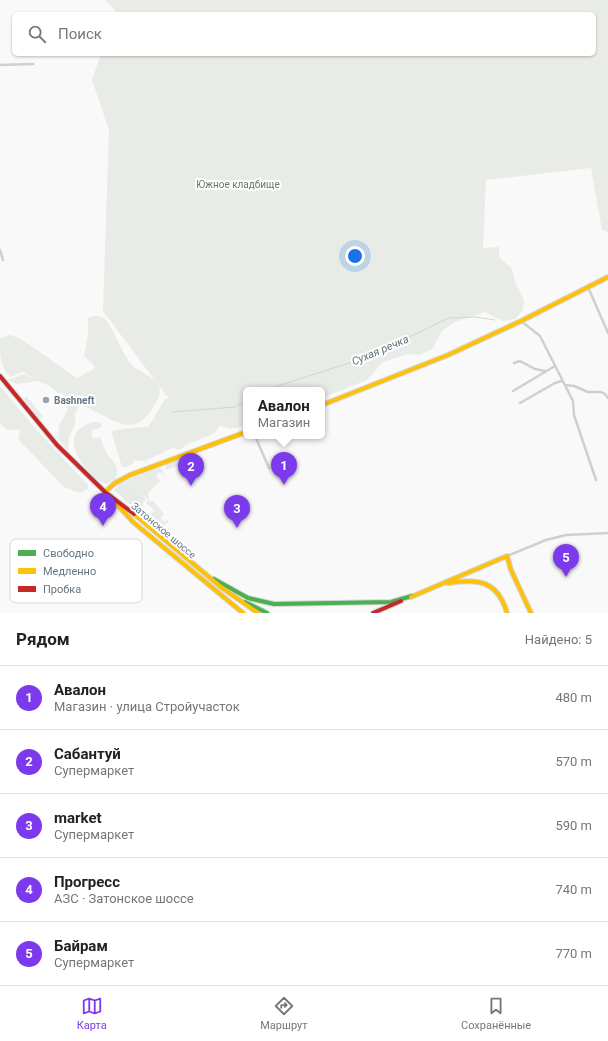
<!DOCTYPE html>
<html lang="ru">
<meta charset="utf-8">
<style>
:root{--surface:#fff;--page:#f2f2f2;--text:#222;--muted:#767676;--line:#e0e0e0;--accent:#7c3aed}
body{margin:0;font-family:Roboto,sans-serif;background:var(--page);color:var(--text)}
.you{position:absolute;left:355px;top:256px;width:14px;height:14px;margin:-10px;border:3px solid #fff;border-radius:50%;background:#1a73e8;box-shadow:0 0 0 6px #1a73e833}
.badge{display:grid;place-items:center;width:26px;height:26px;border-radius:50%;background:var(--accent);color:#fff;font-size:13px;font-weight:700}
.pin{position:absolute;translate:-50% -33px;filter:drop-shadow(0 1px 2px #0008)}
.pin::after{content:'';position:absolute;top:21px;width:14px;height:12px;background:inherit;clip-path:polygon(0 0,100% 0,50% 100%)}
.popup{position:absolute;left:243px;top:387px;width:82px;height:52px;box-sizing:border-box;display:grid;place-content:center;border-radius:6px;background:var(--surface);filter:drop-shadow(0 1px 3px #0005);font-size:13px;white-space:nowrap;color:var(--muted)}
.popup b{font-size:15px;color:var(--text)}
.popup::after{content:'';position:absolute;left:50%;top:100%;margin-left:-8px;border:8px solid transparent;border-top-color:var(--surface)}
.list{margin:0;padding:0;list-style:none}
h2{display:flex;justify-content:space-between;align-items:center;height:52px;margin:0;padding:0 16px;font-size:17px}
h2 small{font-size:13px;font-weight:400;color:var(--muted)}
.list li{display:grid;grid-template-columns:26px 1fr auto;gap:12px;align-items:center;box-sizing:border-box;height:64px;padding:0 16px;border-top:1px solid var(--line)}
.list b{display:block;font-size:15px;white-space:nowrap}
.list p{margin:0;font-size:13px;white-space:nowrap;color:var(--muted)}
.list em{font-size:13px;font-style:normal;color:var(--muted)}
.icon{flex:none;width:22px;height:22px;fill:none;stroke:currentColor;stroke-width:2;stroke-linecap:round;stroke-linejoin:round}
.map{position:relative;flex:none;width:608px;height:613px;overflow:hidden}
.search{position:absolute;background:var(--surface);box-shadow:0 1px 3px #0004;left:12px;right:12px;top:12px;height:44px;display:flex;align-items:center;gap:10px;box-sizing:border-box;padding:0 14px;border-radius:6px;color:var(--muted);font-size:15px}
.sheet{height:372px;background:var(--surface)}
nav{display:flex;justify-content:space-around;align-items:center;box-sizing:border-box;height:56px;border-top:1px solid var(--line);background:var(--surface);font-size:11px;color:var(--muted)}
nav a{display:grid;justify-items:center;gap:2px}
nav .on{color:var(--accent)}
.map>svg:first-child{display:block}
.built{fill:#e8e9e9}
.green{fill:#e8ebe6}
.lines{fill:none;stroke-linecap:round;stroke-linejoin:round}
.stream{stroke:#ced6d9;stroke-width:1}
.fast-casing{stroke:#d5d6d7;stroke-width:6}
.slow-casing{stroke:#d5d6d7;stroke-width:6}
.jam-casing{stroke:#d5d6d7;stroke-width:6}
.street{stroke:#cecfd0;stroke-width:2.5}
.fast{stroke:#4caf50;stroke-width:4}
.slow{stroke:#ffc107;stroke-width:4}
.jam{stroke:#c62828;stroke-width:4}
.poi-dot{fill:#99a4ac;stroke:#fff;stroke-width:1.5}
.labels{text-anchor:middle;stroke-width:4;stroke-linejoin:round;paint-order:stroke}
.park-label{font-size:10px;fill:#687a64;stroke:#fff}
.poi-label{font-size:10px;font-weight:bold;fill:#657683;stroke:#fff;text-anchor:start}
.street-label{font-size:10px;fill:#657683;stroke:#fff}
.water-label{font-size:11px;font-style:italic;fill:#60757c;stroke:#fff}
.key{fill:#fff;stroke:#d1d6da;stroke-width:1}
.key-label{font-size:11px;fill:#657683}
</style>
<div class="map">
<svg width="608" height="613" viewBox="0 0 608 613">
<rect width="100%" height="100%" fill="#f9f9f9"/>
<!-- built -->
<path class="built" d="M 122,481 L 126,481 L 146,499 L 137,511 L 114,490 Z"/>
<!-- green -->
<path class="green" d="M 105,0 L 608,0 L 608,232 L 602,230 L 591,168 L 486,180 L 483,248 L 499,247 L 499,257 L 512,269 L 515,282 L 524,300 L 523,310 L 515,319 L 503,321 L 485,312 L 455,322 L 442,331 L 432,349 L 420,355 L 408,354 L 383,362 L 367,380 L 329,395 L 323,399 L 322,390 L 246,390 L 246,425 C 237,428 228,431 220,425 L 215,433 L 186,445 L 183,448 L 178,450 L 174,447 L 145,461 L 133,460 L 134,463 L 127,467 L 122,467 L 112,434 L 113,431 C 119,428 140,428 149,426 L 165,399 L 169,399 L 103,311 L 109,130 L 92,80 L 101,54 L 594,54 L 594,14 L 116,14 L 117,12 Z
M 95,316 L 102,317 L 106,320 C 114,331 124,357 133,366 C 143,374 161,378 160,394 C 137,445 119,421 80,404 L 74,415 L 76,421 L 69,437 L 68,451 L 58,438 L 59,426 L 68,409 L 62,399 L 65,397 L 62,393 L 59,394 L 50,386 L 38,381 L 17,384 L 8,380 L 24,374 L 36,379 L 23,372 L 10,377 C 0,367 0,354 0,338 L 10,335 L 21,339 L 77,378 L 94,369 L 95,366 L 84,356 L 88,335 L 88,318 Z
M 0,386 L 34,427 L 88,485 L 88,489 L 80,493 L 64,487 L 18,439 L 20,430 L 7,430 L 0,424 Z
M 26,396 L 43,416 L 42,418 L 40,419 L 24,399 Z
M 93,422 L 99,422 L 102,424 L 101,427 L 91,431 L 93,439 L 100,437 C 102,442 104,448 106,452 C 111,461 122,465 115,479 L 107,484 C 100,483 96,478 91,473 C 74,457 62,431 93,422 Z
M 189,456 L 194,461 L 166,470 L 165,464 Z
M 158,466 L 161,468 L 165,476 L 160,472 L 156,476 L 160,481 L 147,494 L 149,497 L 148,499 L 151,502 L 152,500 L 164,514 L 161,518 L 164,522 L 169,519 L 169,521 L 161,528 L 157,528 L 148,521 L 154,510 L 146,503 L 148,500 L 144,495 L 142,496 L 126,481 Z"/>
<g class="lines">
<!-- stream -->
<path class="stream" d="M 265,390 L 365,358 L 449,318 L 476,317 L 495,320
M 172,412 L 235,407 L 246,401"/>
<!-- fast casing -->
<g class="fast-casing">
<path id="fast" d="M 214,579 L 248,598 L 274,604 L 391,602 L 412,596
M 245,602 L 267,613"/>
</g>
<!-- slow casing -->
<g class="slow-casing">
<path id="slow" d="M 322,405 L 448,355 L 521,321 L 608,277
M 105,492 L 115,483 L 130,475 L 246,432
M 115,502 L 133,522 L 243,613
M 134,514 L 221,587 L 258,613
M 448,583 C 478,578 498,581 507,613
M 411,597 L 507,556 L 511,570 L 531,613"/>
</g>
<!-- jam casing -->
<g class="jam-casing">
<path id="jam" d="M 0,376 L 57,445 L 105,492 L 134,514
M 373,613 L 401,601"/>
</g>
<!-- street -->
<path class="street" d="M 0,65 L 33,64
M 0,250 L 3,260
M 588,287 L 608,333
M 521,321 L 540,336 L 573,401 L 574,415 L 596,480
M 514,363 L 520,361 L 535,369 L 545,371
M 565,385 L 574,386 L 588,392 L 601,392 L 605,394 L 608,398
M 513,391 L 555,366
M 520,403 L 555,383 L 562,381
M 255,436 L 269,468
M 507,556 L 546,540 L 566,535 L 608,533"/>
<!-- fast -->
<use href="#fast" class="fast"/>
<!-- slow -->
<use href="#slow" class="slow"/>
<!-- jam -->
<use href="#jam" class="jam"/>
</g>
<!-- markers -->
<circle class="poi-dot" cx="46" cy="400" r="4"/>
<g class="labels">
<!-- park labels -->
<g class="park-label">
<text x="238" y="188">Южное кладбище</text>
</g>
<!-- poi labels -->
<g class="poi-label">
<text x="54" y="404">Bashneft</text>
</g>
<!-- street labels -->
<g class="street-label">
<text transform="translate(164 530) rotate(40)" y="4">Затонское шоссе</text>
</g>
<!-- water labels -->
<g class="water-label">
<text transform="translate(380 350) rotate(-23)" y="4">Сухая речка</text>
</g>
</g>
<!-- legend -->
<rect x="10" y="539" width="132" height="64" rx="6" class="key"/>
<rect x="18" y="550" width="18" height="6" fill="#4caf50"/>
<rect x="18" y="568" width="18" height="6" fill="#ffc107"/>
<rect x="18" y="586" width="18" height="6" fill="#c62828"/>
<g class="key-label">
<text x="43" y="557">Свободно</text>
<text x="43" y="575">Медленно</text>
<text x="43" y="593">Пробка</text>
</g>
</svg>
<div class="you"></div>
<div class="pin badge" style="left:284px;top:485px">1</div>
<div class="popup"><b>Авалон</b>Магазин</div>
<div class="pin badge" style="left:191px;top:486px">2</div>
<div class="pin badge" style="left:237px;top:528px">3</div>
<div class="pin badge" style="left:103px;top:526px">4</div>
<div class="pin badge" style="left:566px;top:577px">5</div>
<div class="search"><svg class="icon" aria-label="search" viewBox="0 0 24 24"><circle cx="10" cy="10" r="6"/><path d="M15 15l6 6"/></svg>Поиск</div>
</div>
<section class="sheet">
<h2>Рядом<small>Найдено: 5</small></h2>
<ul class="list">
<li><span class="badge">1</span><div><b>Авалон</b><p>Магазин · улица Стройучасток</p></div><em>480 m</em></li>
<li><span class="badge">2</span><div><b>Сабантуй</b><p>Супермаркет</p></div><em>570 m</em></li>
<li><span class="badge">3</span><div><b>market</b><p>Супермаркет</p></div><em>590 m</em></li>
<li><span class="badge">4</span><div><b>Прогресс</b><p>АЗС · Затонское шоссе</p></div><em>740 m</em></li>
<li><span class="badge">5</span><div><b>Байрам</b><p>Супермаркет</p></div><em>770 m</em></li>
</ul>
</section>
<nav>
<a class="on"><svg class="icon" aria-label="map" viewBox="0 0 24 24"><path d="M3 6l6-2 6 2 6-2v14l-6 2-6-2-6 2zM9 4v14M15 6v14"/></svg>Карта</a>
<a><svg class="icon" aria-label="directions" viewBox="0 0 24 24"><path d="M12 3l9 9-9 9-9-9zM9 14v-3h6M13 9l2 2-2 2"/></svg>Маршрут</a>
<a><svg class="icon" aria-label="saved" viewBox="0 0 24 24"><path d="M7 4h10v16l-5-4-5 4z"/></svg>Сохранённые</a>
</nav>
